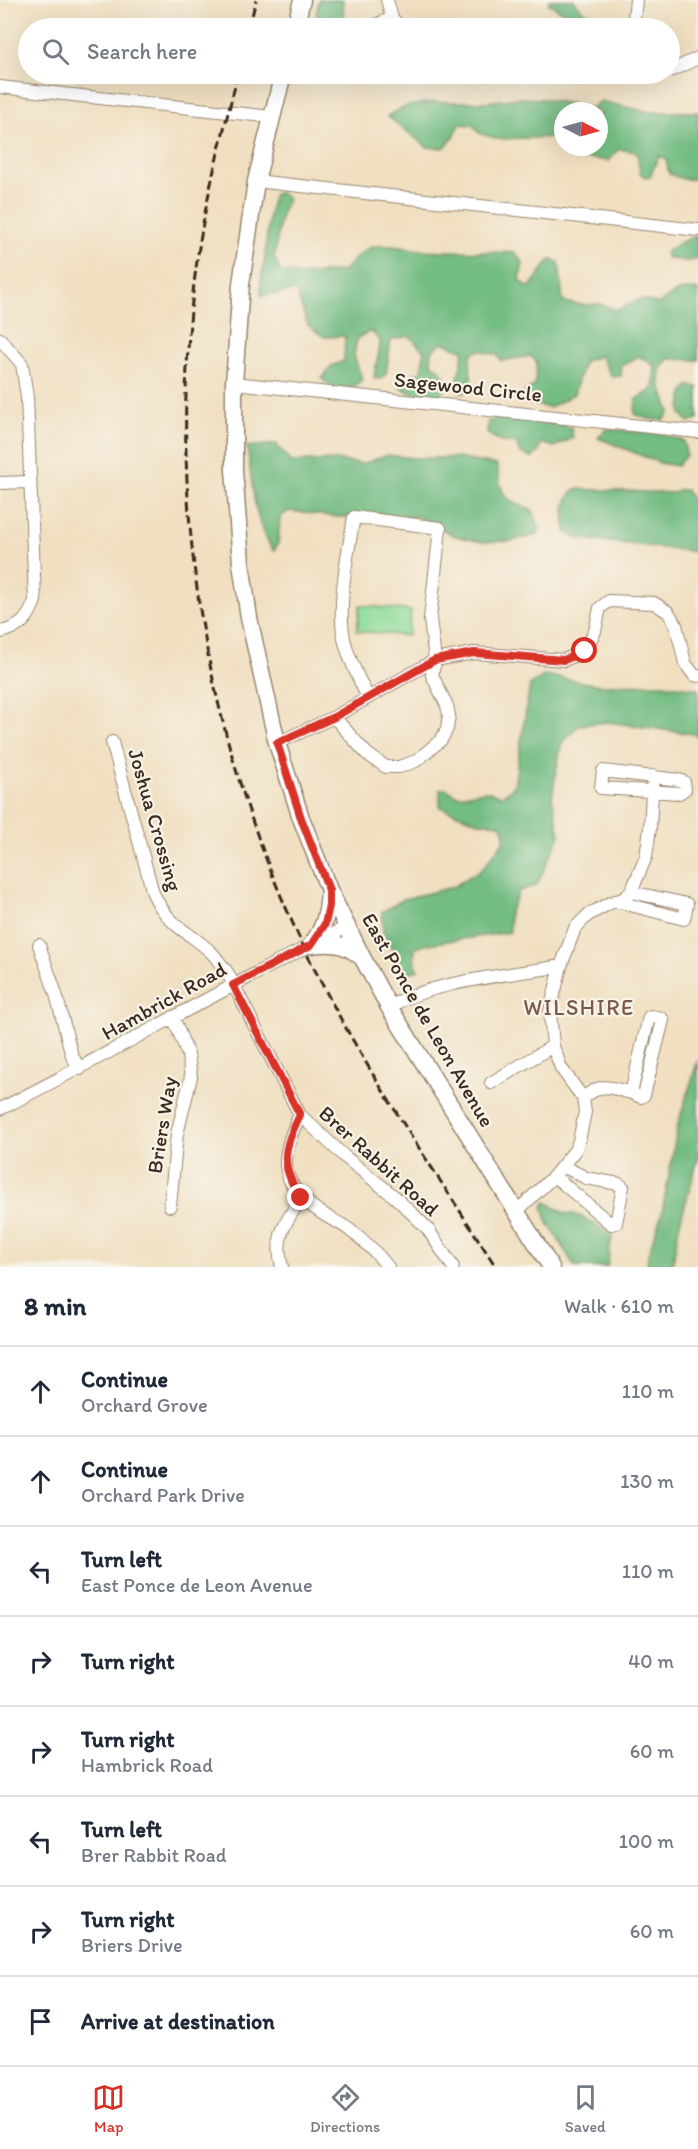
<!DOCTYPE html>
<meta charset="utf-8">
<style>
:root{--surface:#fff;--page:#f2f2f3;--text:#1f2937;--muted:#747a83;--line:#e0e1e3;--accent:#d93025}
body{margin:0;font-family:Itim,sans-serif;background:var(--page);color:var(--text)}
.compass{position:absolute;left:554px;top:102px;width:54px;height:54px;border-radius:50%;background:var(--surface);box-shadow:0 6px 24px #0002;rotate:96deg}
.stop{position:absolute;width:18px;height:18px;margin:-14px;border:4px solid #d93025;border-radius:50%;background:#fff}
.stop.end{background:#d93025;border-color:#fff;box-shadow:0 2px 6px #0008}
.list{margin:0;padding:0;list-style:none}
h2{display:flex;justify-content:space-between;align-items:center;height:78px;margin:0;padding:0 24px;font-size:26px}
h2 small{font-size:20px;font-weight:400;color:var(--muted)}
.list li{display:grid;grid-template-columns:39px 1fr auto;gap:18px;align-items:center;box-sizing:border-box;height:90px;padding:0 24px;border-top:2px solid var(--line)}
.list b{display:block;font-size:22px;white-space:nowrap}
.list p{margin:0;font-size:20px;white-space:nowrap;color:var(--muted)}
.list em{font-size:20px;font-style:normal;color:var(--muted)}
.icon{flex:none;width:33px;height:33px;fill:none;stroke:currentColor;stroke-width:2;stroke-linecap:round;stroke-linejoin:round}
.map{position:relative;flex:none;width:698px;height:1267px;overflow:hidden}
.search{position:absolute;background:var(--surface);box-shadow:0 6px 24px #0002;left:18px;right:18px;top:18px;height:66px;display:flex;align-items:center;gap:15px;box-sizing:border-box;padding:0 21px;border-radius:33px;color:var(--muted);font-size:22px}
.sheet{height:798px;background:var(--surface)}
nav{display:flex;justify-content:space-around;align-items:center;box-sizing:border-box;height:84px;border-top:2px solid var(--line);background:var(--surface);font-size:16px;color:var(--muted)}
nav a{display:grid;justify-items:center;gap:3px}
nav .on{color:var(--accent)}
.map>svg:first-child{display:block}
.green{fill:#8fdd9b;stroke:#65845c;stroke-width:1.5}
.forest{fill:#73bc83;stroke:#577350;stroke-width:1.5;fill-rule:evenodd}
.lines{fill:none;stroke-linecap:round;stroke-linejoin:round}
.minor-casing{stroke:#96846f;stroke-width:14}
.major-casing{stroke:#96846f;stroke-width:19}
.minor{stroke:#fff;stroke-width:12}
.major{stroke:#fff;stroke-width:16}
.rail{stroke:#3b2a1e;stroke-width:3;stroke-dasharray:9 4.5;stroke-linecap:butt}
.route{stroke:#d93025;stroke-width:8}
.labels{text-anchor:middle;stroke-width:4.5;stroke-linejoin:round;paint-order:stroke}
.street-label{font-size:21px;fill:#3b2a1e;stroke:#f7f3e8}
.neighbourhood-label{font-size:22px;letter-spacing:1.5px;fill:#7b594b;stroke:#f7f3e8}
</style>
<div class="map">
<svg width="698" height="1267" viewBox="0 0 698 1267">
<rect width="100%" height="100%" fill="#f7f3e8"/>
<filter id="ink" filterUnits="userSpaceOnUse"><feTurbulence type="fractalNoise" baseFrequency=".0167" numOctaves="2"/><feDisplacementMap in="SourceGraphic" scale="12" xChannelSelector="R" yChannelSelector="G"/><feConvolveMatrix kernelMatrix="1 2 1 2 8 2 1 2 1" color-interpolation-filters="sRGB"/></filter>
<filter id="wash" filterUnits="userSpaceOnUse"><feTurbulence type="fractalNoise" baseFrequency=".008" numOctaves="4" result="noise"/><feDisplacementMap in="SourceGraphic" scale="24" xChannelSelector="R" yChannelSelector="G"/><feGaussianBlur stdDeviation="1.35" result="paint"/><feColorMatrix in="noise" values="0 0 0 0 0 0 0 0 0 0 0 0 0 0 0 0 0 1.4 0 .05"/><feComposite in="paint" operator="in"/></filter>
<g filter="url(#wash)">
<rect width="100%" height="100%" fill="#f0dfc0"/>
<!-- green -->
<path class="green" d="M 360,605 L 411,611 L 408,636 L 357,631 Z"/>
<!-- forest -->
<path class="forest" d="M 319,0 L 343,0 L 344,24 L 338,28 L 322,27 L 316,15 Z
M 550,0 L 574,0 L 582,10 L 591,15 L 584,22 L 574,19 L 548,3 Z
M 519,98 L 545,99 L 591,108 L 600,101 L 649,112 L 698,112 L 698,179 L 683,179 L 669,174 L 666,159 L 659,156 L 650,176 L 645,177 L 640,173 L 637,152 L 619,149 L 608,161 L 563,154 L 557,137 L 498,139 L 479,133 L 473,125 L 459,124 L 454,137 L 444,148 L 427,147 L 387,116 L 407,106 L 432,102 L 486,102 ZM 563,111 L 599,111 L 599,147 L 563,147 Z
M 280,192 L 288,199 L 281,215 L 274,258 L 281,272 L 302,275 L 344,271 C 352,262 363,248 376,246 C 386,244 411,249 422,250 C 453,252 484,251 515,253 L 523,262 L 520,280 L 529,288 L 550,260 L 559,262 L 563,302 L 583,305 L 599,304 L 617,310 L 642,299 L 659,304 C 673,292 679,289 698,290 L 698,360 L 668,359 C 652,377 664,393 670,412 L 664,420 L 648,419 L 635,414 L 636,400 L 653,389 L 655,366 L 639,356 L 622,365 L 621,376 L 612,377 L 600,356 L 584,361 L 574,394 L 550,408 L 522,402 L 524,393 L 535,384 L 537,363 L 531,356 L 501,361 L 497,355 L 479,350 L 471,354 C 469,367 472,378 471,391 L 462,393 L 456,388 L 464,351 L 442,342 L 432,351 L 431,363 L 439,369 L 448,382 L 442,396 L 411,393 L 400,387 L 402,376 L 421,373 L 424,351 L 409,336 L 391,340 L 386,374 L 380,379 L 374,378 C 375,365 380,354 380,341 L 371,331 L 357,338 L 354,356 L 362,379 L 353,388 L 333,388 L 322,379 L 331,366 L 344,361 L 345,336 L 324,337 L 308,325 L 296,291 L 262,296 C 259,282 263,271 265,258 C 267,236 268,216 273,195 Z
M 698,235 L 698,259 L 687,261 L 667,258 L 665,253 L 679,243 Z
M 688,386 L 698,387 L 698,419 L 689,422 L 681,414 L 682,396 Z
M 506,417 L 571,427 L 573,438 L 554,447 L 541,443 L 539,451 L 532,458 L 519,452 L 517,444 L 501,442 L 487,433 L 488,421 Z
M 606,429 L 663,434 L 684,441 L 686,455 L 677,466 L 660,463 L 598,438 Z
M 276,444 L 291,462 L 336,460 L 362,464 L 387,455 L 413,458 L 456,458 L 497,465 C 501,497 503,499 533,511 L 540,530 L 536,535 L 511,541 L 482,542 L 455,536 L 419,517 L 339,517 L 289,511 L 280,517 L 278,544 L 274,551 C 252,522 253,482 247,447 Z
M 575,489 L 674,493 L 678,490 L 686,490 L 694,504 L 698,506 L 698,552 L 576,538 L 567,533 C 563,518 563,500 575,489 Z
M 545,675 L 599,685 L 663,684 L 698,689 L 698,737 L 694,734 L 608,722 L 579,725 L 561,744 L 552,797 L 560,835 L 537,885 L 519,891 L 509,913 L 510,932 L 428,944 L 415,948 L 414,958 L 418,970 L 408,973 L 404,972 L 383,932 L 382,912 L 404,899 L 453,887 L 481,870 L 504,841 L 504,829 L 500,824 L 478,822 L 440,807 L 440,789 L 447,789 L 457,796 L 485,791 L 502,796 L 514,786 L 530,685 Z
M 698,1060 L 698,1159 L 679,1226 L 672,1267 L 647,1267 L 648,1254 L 662,1213 L 678,1124 Z
M 546,1202 L 566,1214 L 574,1214 L 589,1220 L 612,1236 L 607,1267 L 575,1267 L 547,1221 L 543,1206 Z"/>
</g>
<g filter="url(#ink)">
<g class="lines">
<!-- minor casing -->
<g class="minor-casing">
<path id="minor" d="M 387,0 L 392,18 L 401,28
M 369,28 L 392,18
M 633,28 L 636,0
M 670,71 L 698,58
M 0,87 L 272,117
M 256,181 L 698,230
M 0,339 L 22,364 L 27,397 L 35,601 C 28,619 21,628 0,632
M 234,383 L 698,432
M 0,483 L 30,482
M 334,717 L 367,754 L 386,767 L 399,767 L 416,761 L 441,740 L 447,729 L 449,715 L 447,706 L 432,675 L 435,660 L 430,619 L 440,528 L 354,517 C 348,553 335,612 346,646 C 351,664 360,681 368,698
M 112,742 L 153,893 C 169,928 188,930 212,953 C 217,959 222,966 227,972 L 300,1115 L 345,1157 L 395,1197 L 427,1228 L 453,1267
M 277,743 L 334,717 L 435,660 L 474,653 L 564,660 L 585,651 L 595,631 L 600,608 L 609,601 L 654,603 L 668,612 L 676,625 L 685,663 L 694,675 L 698,676
M 603,771 L 679,780 L 684,782 L 685,789 L 679,793 L 601,788 Z
M 615,901 L 684,919 L 687,904 L 631,892
M 39,945 L 56,994 L 72,1056 L 80,1069
M 389,1007 C 432,981 510,975 561,966
M 491,1083 L 553,1046
M 583,1098 C 603,1082 607,1087 631,1093 L 649,1017 L 651,1016 L 661,1018 L 663,1020 L 644,1095 L 641,1097 L 631,1093
M 0,1109 C 117,1050 230,984 347,927
M 300,1115 C 278,1159 279,1186 323,1214 C 332,1220 343,1224 351,1231 C 365,1241 377,1253 388,1267
M 554,1176 L 611,1224 L 616,1223 L 623,1187 L 619,1184 L 586,1178 L 563,1166
M 170,1206 L 177,1134 L 191,1077 L 188,1055 L 173,1017
M 515,1213 L 554,1176 L 576,1149 L 579,1141 L 585,1112 L 583,1098 L 561,1068 L 553,1046 L 550,1011 L 561,966 L 575,928 L 588,915 L 610,903 L 623,899 L 631,892 L 646,857 L 650,828 L 653,776
M 282,1267 C 274,1235 285,1224 301,1198"/>
</g>
<!-- major casing -->
<g class="major-casing">
<path id="major" d="M 295,28 L 302,0
M 283,74 L 256,181 L 241,284 L 234,383 L 234,470 L 241,563 L 249,618 L 277,743 L 301,818 L 329,890 L 362,957 L 389,1007 L 551,1267
M 311,945 C 325,928 328,911 329,890
M 311,945 C 331,942 344,943 360,956"/>
</g>
<!-- minor -->
<use href="#minor" class="minor"/>
<!-- major -->
<use href="#major" class="major"/>
<!-- rail -->
<path class="rail" d="M 249,28 L 256,0
M 238,74 C 225,125 211,177 202,229 C 160,474 200,733 308,956 C 361,1065 431,1165 496,1267"/>
</g>
</g>
<g class="lines" filter="url(#ink)">
<!-- route -->
<path class="route" d="M 301,1198 C 279,1165 283,1149 300,1115 L 233,985 L 311,945 L 325,924 L 329,906 L 329,890 L 301,818 L 277,743 L 334,717 L 435,660 L 474,653 L 564,660 L 585,651"/>
</g>
<g class="labels">
<!-- street labels -->
<g class="street-label">
<text transform="translate(468 387) rotate(6)" y="7">Sagewood Circle</text>
<text transform="translate(155 820) rotate(74)" y="7">Joshua Crossing</text>
<text transform="translate(164 1001) rotate(-29)" y="7">Hambrick Road</text>
<text transform="translate(428 1020) rotate(60)" y="7">East Ponce de Leon Avenue</text>
<text transform="translate(162 1125) rotate(-81)" y="7">Briers Way</text>
<text transform="translate(379 1161) rotate(42)" y="7">Brer Rabbit Road</text>
</g>
<!-- neighbourhood labels -->
<g class="neighbourhood-label">
<text x="579" y="1015">WILSHIRE</text>
</g>
</g>
</svg>
<svg class="compass" viewBox="-18 -18 36 36"><path d="M0-13l5 13h-10z" fill="#e53935"/><path d="M0 13l5-13h-10z" fill="#747a83"/></svg>
<div class="stop" style="left:585px;top:651px"></div>
<div class="stop end" style="left:301px;top:1198px"></div>
<div class="search"><svg class="icon" aria-label="search" viewBox="0 0 24 24"><circle cx="10" cy="10" r="6"/><path d="M15 15l6 6"/></svg>Search here</div>
</div>
<section class="sheet">
<h2>8 min<small>Walk · 610 m</small></h2>
<ul class="list">
<li><svg class="icon" aria-label="ahead" viewBox="0 0 24 24"><path d="M12 20V5M6 11l6-6 6 6"/></svg><div><b>Continue</b><p>Orchard Grove</p></div><em>110 m</em></li>
<li><svg class="icon" aria-label="ahead" viewBox="0 0 24 24"><path d="M12 20V5M6 11l6-6 6 6"/></svg><div><b>Continue</b><p>Orchard Park Drive</p></div><em>130 m</em></li>
<li><svg class="icon" aria-label="left" viewBox="0 0 24 24"><path d="M17 20v-9H6M10 6l-5 5 5 5"/></svg><div><b>Turn left</b><p>East Ponce de Leon Avenue</p></div><em>110 m</em></li>
<li><svg class="icon" aria-label="right" viewBox="0 0 24 24"><path d="M7 20v-9h11M14 6l5 5-5 5"/></svg><div><b>Turn right</b></div><em>40 m</em></li>
<li><svg class="icon" aria-label="right" viewBox="0 0 24 24"><path d="M7 20v-9h11M14 6l5 5-5 5"/></svg><div><b>Turn right</b><p>Hambrick Road</p></div><em>60 m</em></li>
<li><svg class="icon" aria-label="left" viewBox="0 0 24 24"><path d="M17 20v-9H6M10 6l-5 5 5 5"/></svg><div><b>Turn left</b><p>Brer Rabbit Road</p></div><em>100 m</em></li>
<li><svg class="icon" aria-label="right" viewBox="0 0 24 24"><path d="M7 20v-9h11M14 6l5 5-5 5"/></svg><div><b>Turn right</b><p>Briers Drive</p></div><em>60 m</em></li>
<li><svg class="icon" aria-label="arrive" viewBox="0 0 24 24"><path d="M6 21V4h12l-3 4 3 4H6"/></svg><div><b>Arrive at destination</b></div></li>
</ul>
</section>
<nav>
<a class="on"><svg class="icon" aria-label="map" viewBox="0 0 24 24"><path d="M3 6l6-2 6 2 6-2v14l-6 2-6-2-6 2zM9 4v14M15 6v14"/></svg>Map</a>
<a><svg class="icon" aria-label="directions" viewBox="0 0 24 24"><path d="M12 3l9 9-9 9-9-9zM9 14v-3h6M13 9l2 2-2 2"/></svg>Directions</a>
<a><svg class="icon" aria-label="saved" viewBox="0 0 24 24"><path d="M7 4h10v16l-5-4-5 4z"/></svg>Saved</a>
</nav>
